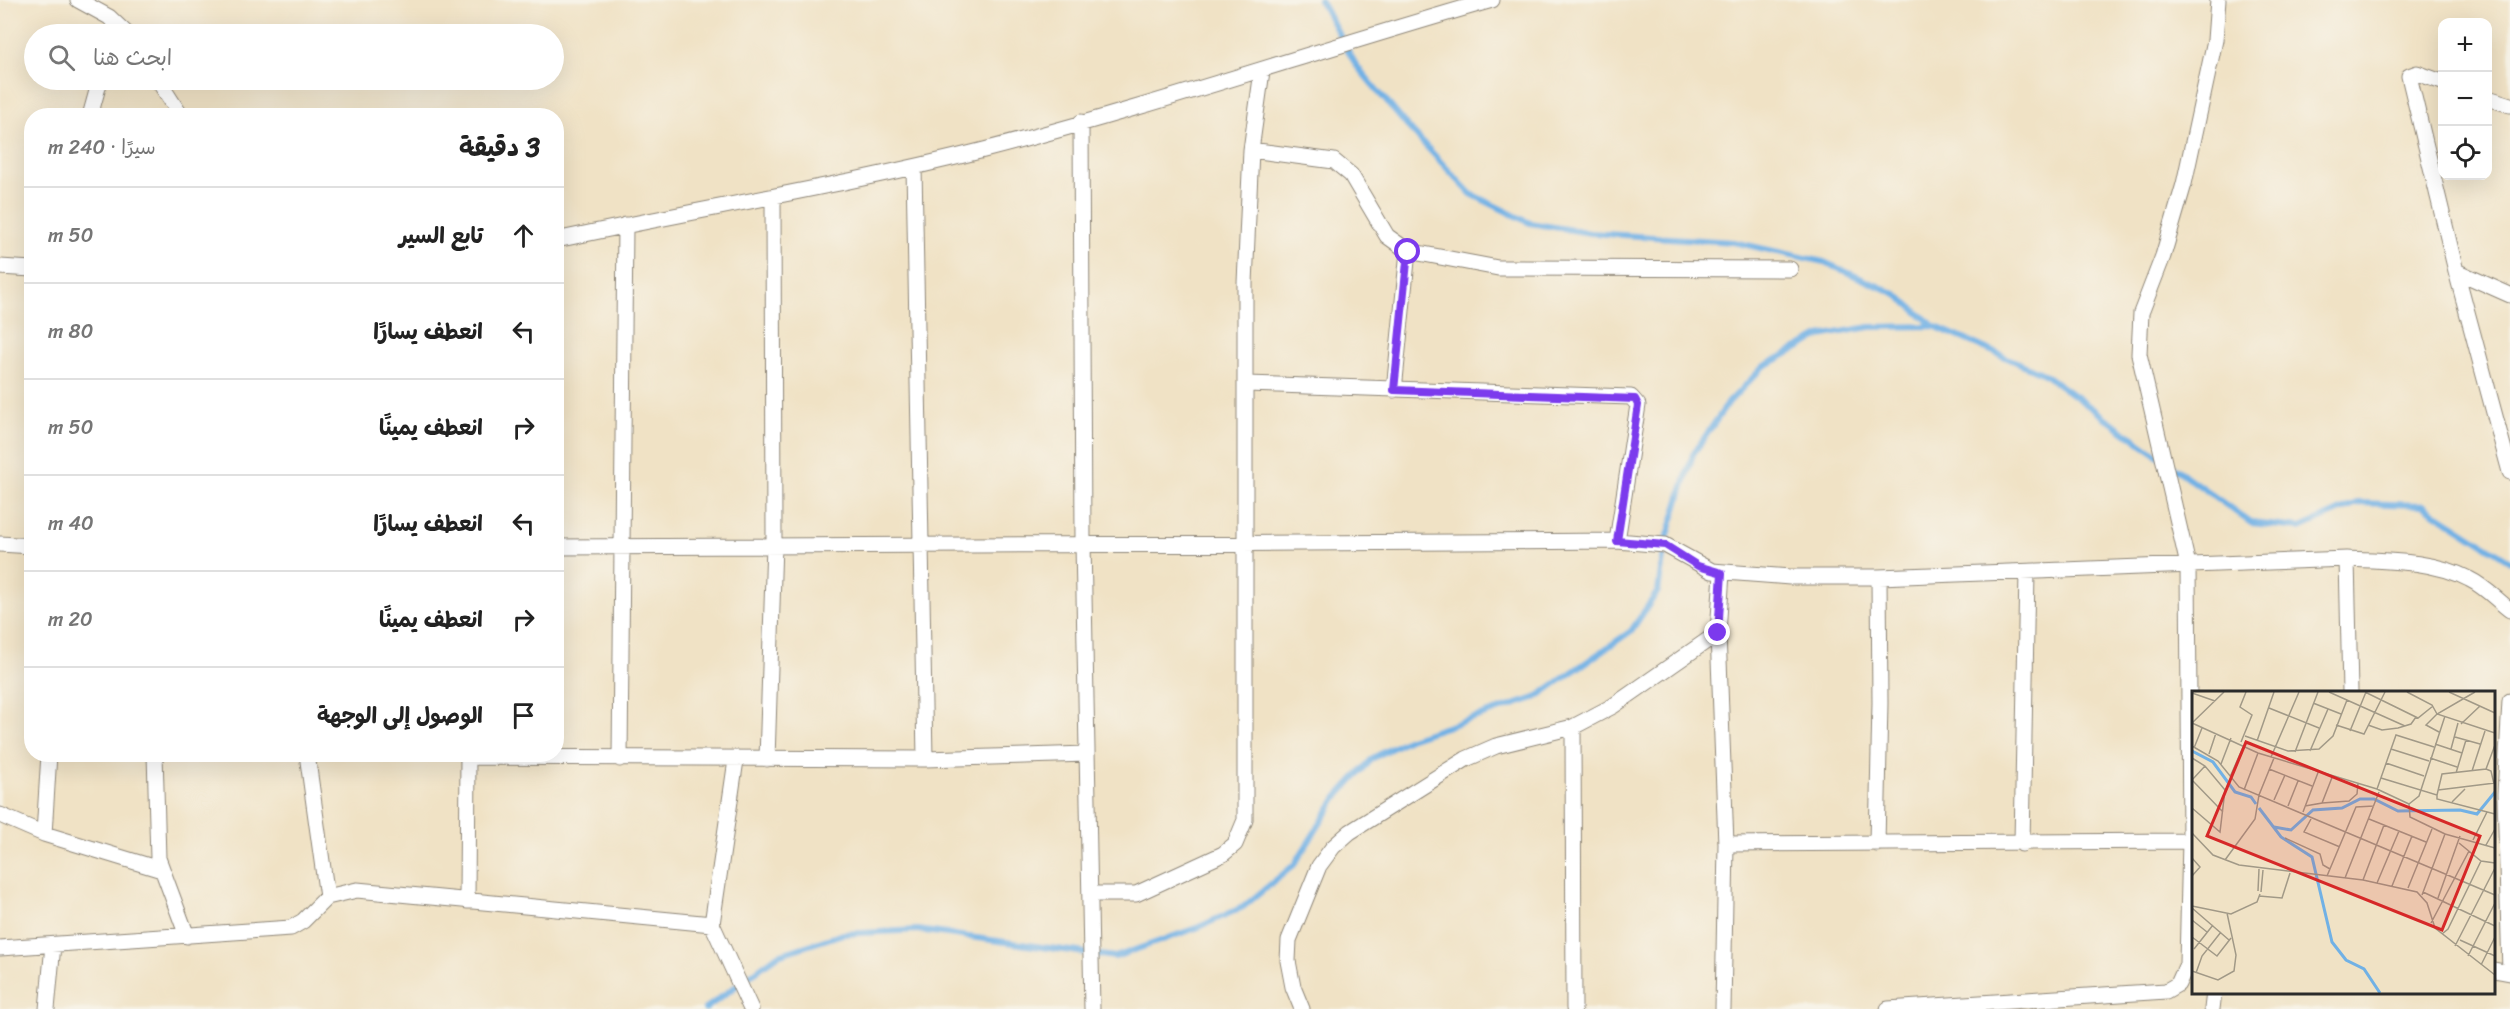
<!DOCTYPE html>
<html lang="ar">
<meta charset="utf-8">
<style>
:root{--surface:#fff;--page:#f6f6f6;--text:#222;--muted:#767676;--line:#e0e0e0}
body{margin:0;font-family:Sriracha,"Playpen Sans Arabic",sans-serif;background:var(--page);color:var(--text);direction:rtl}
.controls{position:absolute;right:18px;top:18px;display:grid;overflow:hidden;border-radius:12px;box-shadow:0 6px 24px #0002}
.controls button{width:54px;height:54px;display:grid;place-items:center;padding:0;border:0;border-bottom:2px solid var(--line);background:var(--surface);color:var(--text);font:30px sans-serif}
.stop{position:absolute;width:18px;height:18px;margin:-14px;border:4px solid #7c3aed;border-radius:50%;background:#fff}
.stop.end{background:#7c3aed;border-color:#fff;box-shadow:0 2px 6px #0008}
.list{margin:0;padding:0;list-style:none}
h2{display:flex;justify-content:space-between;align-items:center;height:78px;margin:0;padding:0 24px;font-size:26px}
h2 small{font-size:20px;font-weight:400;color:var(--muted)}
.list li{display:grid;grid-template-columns:39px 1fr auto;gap:18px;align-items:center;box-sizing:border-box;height:96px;padding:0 24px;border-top:2px solid var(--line)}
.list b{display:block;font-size:22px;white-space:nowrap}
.list em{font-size:20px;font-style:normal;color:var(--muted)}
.icon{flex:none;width:33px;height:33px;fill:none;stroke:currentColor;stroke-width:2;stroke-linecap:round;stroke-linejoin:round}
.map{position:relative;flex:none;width:2510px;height:1009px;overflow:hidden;direction:ltr}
.search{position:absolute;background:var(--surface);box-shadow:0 6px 24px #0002;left:24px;top:24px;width:540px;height:66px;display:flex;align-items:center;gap:15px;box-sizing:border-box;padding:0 21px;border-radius:33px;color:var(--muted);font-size:22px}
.panel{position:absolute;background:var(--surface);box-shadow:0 6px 24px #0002;left:24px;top:108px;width:540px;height:654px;border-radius:24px;direction:rtl}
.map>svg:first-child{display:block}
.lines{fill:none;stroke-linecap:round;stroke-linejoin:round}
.stream{stroke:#71b1e5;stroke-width:6}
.minor-casing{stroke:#8e8678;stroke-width:17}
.minor{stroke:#fff;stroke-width:15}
.route{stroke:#7c3aed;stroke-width:8}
.inset-river{fill:none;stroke:#71b1e5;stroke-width:3}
.inset-road{fill:none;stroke:#a19987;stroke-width:1.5}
.view{fill:#d62828;fill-opacity:0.15;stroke:#d62828;stroke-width:3}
.inset-edge{fill:none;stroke:#2b2b2b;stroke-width:3}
</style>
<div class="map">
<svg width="2510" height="1009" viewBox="0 0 2510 1009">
<rect width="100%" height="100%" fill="#f7f3e8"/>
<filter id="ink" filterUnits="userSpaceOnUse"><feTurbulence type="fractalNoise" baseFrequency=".0167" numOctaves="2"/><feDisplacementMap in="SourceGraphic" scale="12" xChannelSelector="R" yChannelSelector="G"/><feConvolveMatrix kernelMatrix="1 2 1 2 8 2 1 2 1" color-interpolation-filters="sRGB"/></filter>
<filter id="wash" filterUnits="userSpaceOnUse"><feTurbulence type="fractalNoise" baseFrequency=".008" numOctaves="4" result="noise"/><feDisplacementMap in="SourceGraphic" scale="24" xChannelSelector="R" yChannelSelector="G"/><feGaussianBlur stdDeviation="1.35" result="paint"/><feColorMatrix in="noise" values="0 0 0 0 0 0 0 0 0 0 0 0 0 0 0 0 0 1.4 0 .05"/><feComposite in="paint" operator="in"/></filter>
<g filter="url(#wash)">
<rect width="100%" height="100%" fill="#f0e2c5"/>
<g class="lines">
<!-- stream -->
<path class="stream" d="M 1320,0 L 1356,65 L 1407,126 L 1471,194 L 1530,223 L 1590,233 L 1733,242 L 1824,262 L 1896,294 L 1934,326 L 2044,374 L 2160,457
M 2168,463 L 2251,523 L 2300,528 L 2357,503 L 2423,505 L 2510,561
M 705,1009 L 778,955 L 843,934 L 918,930 L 1115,957 L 1199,927 L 1243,907 L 1294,865 L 1337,797 L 1373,758 L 1409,739 L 1535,698 L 1631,631 L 1658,591 L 1665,545 L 1693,454 L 1729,402 L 1763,367 L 1820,336 L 1869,327 L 1934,326"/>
</g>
</g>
<g filter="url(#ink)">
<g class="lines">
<!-- minor casing -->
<g class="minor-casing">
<path id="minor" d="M 78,0 L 109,17 L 127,34
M 158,80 L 181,116
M 2442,82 L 2417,73 L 2409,76 L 2456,271 L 2510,472
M 2488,98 L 2510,105
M 90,116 L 100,80
M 1081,122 L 1083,543 L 1092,1009
M 1251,150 L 1334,161 L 1351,175 L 1387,236 L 1408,251 L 1498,268 L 1790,269
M 914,167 L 925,759
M 556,240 C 699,209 843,186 984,150 C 1155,106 1323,48 1492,0
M 0,267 L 32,269
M 2456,271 L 2510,295
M 1246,384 L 1631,397 L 1638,405 L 1617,541
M 1394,390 L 1408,251
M 0,544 L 32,546
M 556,547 C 910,544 1263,545 1617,541 L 1665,545 L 1712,571 L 1790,577 L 1879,577 L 2347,559 C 2388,561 2432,560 2469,579 C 2484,586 2497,600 2510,610
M 2347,559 L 2350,692
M 1722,573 L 1718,633 L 1726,844 L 1723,1009
M 2510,701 L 2505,794 L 2510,972
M 155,754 L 158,858 L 187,936
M 307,754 L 327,897 L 357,890 L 712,924 L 751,1009
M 468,757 L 925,759 L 1087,754
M 620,759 L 625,225
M 767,759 L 774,544 L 773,197
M 0,815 L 44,834 L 162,870
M 44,834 L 49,754
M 1726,844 L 2190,841
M 1877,844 L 1880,703 L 1879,577
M 2022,844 L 2027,572
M 1090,894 L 1136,894 L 1223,854 L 1235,844 L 1245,820 L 1245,283 L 1251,150 L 1262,71
M 467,901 L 468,754
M 712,924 L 736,760
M 0,948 L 291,928 L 303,921 L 327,897
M 2494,970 L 2510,973
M 47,1009 L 53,945
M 1302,1009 L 1293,987 L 1288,961 L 1289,940 L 1319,866 L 1333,847 L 1350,832 L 1466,759 L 1496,746 L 1573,727
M 1574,1009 L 1573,727 L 1613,706 L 1718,633
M 1888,1009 L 2166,991 L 2178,984 L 2187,964 L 2190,841 L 2188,565 L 2139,354 L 2141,313 L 2163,256 L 2184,184 L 2215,40 L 2218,0
M 2212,1009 L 2214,992"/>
</g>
<!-- minor -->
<use href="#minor" class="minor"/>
</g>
</g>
<g class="lines" filter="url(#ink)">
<!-- route -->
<path class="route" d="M 1408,252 L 1394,390 L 1635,399 L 1638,405 L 1617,541 L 1665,545 L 1698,566 L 1722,573 L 1718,633"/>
</g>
<!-- overview -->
<g transform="translate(2192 691)">
<rect width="303" height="303" fill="#f0e2c5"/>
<path class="inset-river" d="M 0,60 L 21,71 L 43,101 L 59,106 L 64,113M 67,117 L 89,146 L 120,166 L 140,251 L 154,269 L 172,278 L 188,302M 82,136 L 99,139 L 121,119 L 150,117 L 168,108 L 182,108 L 206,120 L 268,119 L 285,123 L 303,101"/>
<path class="inset-road" d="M 137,1 L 213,35M 173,1 L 226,27 L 241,15M 215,1 L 240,14 L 245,23 L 303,42M 257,1 L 303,22M 0,2 L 23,10M 121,12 L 149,23M 77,17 L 127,37M 0,32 L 66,62 L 185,98M 0,32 L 32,1M 269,33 L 288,15M 144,34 L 172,43 L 193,1M 176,34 L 190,39 L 206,37 L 219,33 L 224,26M 158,40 L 174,1M 247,41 L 234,34 L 245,23 L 283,1M 53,45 L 96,60 L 127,58 L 141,45 L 155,9M 263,46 L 288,53M 65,50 L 82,1M 49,51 L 60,24 L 48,16 L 54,1M 243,53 L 270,62M 0,55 L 26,70 L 47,96 L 303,204M 2,57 L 10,37M 199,58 L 237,70M 259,58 L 266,32M 118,60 L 136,18M 103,61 L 126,1M 17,63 L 24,42M 79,66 L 107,1M 0,67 L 13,75 L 33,99 L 28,141 L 0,117M 238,67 L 265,76M 194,72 L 232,85M 29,73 L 39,47M 77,78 L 120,95M 294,78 L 299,80 L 302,93M 280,80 L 293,40M 264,82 L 274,49M 38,86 L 52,54M 189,87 L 245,104 L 245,108 L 303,123M 0,89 L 31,121M 0,89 L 13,75M 52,99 L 66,62M 246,99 L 303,92M 245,104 L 250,83 L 294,78 L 303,54M 82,109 L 93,84M 260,111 L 273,98M 130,112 L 157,110 L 165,103 L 166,92M 217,113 L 185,98 L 204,44 L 242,56M 217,113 L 218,126 L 253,143 L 230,204M 217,113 L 227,105 L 253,25M 96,115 L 106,90M 113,115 L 130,112 L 141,84M 111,121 L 127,79M 119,128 L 112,141 L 148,156M 177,128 L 234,151M 0,142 L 21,164 L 47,174 L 171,189 L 225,201 L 235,212 L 243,237 L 303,284M 253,143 L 303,157M 93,147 L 128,163 L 131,174 L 138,178M 281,149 L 295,121M 267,152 L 289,170 L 303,172M 294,154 L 303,138M 0,167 L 8,176 L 0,185M 33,169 L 63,128 L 67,104 L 82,67M 135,185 L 164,116 L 182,115M 153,187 L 187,101M 171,189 L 192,134M 185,192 L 207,140M 200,195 L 220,145M 216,197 L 240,138M 66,200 L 67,178M 69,201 L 71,179M 231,201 L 303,235M 67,205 L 90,207 L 98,182M 246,207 L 268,145M 0,215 L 39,223 L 65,211 L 68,203M 0,217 L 37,249M 0,229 L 15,241M 239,232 L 277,160M 250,243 L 256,238 L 289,170M 0,246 L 25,265 L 39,247M 268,249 L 303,265M 263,255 L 303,177M 2,258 L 21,234M 276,265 L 303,212M 289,274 L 303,246M 0,280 L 26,289 L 42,280 L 44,264 L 35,222M 4,282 L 10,265 L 29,241"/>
<path class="view" d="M 54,51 L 288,145 L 250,239 L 15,145 Z"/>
<rect width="303" height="303" class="inset-edge"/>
</g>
</svg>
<div class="controls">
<button>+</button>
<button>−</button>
<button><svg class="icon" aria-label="locate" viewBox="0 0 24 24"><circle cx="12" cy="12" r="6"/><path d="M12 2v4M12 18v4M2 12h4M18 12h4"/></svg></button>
</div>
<div class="stop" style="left:1408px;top:252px"></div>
<div class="stop end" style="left:1718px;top:633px"></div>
<div class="search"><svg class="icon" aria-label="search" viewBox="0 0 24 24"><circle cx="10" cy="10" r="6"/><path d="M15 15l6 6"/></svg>ابحث هنا</div>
<section class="panel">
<h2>3 دقيقة<small>سيرًا · 240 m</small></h2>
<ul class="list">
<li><svg class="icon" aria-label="ahead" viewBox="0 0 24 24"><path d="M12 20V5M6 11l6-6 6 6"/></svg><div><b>تابع السير</b></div><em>50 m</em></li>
<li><svg class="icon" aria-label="left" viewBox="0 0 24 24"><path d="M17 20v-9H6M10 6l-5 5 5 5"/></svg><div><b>انعطف يسارًا</b></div><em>80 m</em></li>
<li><svg class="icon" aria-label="right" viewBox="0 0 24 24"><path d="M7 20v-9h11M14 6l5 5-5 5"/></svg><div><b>انعطف يمينًا</b></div><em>50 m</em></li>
<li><svg class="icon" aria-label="left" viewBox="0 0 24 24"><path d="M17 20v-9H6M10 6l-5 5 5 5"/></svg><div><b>انعطف يسارًا</b></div><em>40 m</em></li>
<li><svg class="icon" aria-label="right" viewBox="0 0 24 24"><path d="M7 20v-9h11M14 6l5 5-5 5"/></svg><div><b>انعطف يمينًا</b></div><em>20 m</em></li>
<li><svg class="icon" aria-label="arrive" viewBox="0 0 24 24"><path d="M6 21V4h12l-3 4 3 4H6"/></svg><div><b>الوصول إلى الوجهة</b></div></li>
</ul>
</section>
</div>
